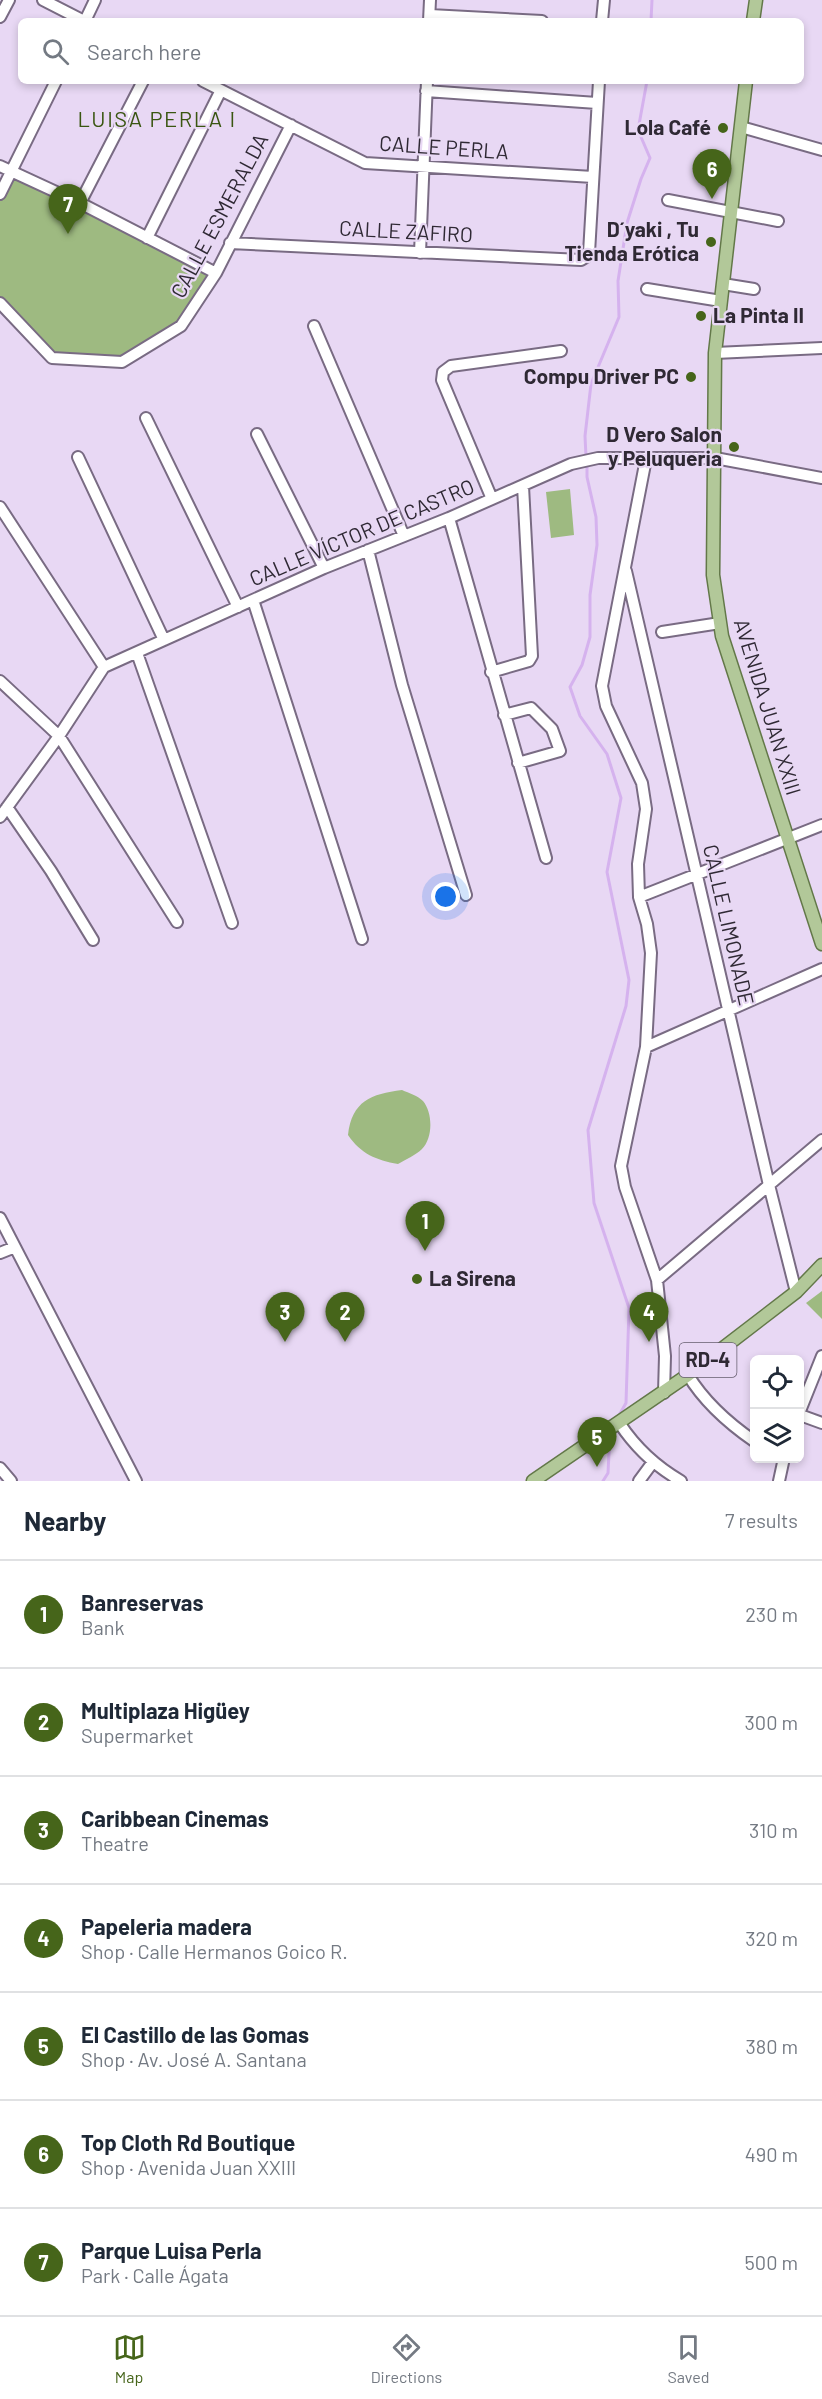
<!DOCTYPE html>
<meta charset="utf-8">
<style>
:root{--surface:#fff;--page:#f6f6f7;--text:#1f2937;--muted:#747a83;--line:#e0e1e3;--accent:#46651a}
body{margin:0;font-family:Barlow,sans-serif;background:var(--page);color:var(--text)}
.controls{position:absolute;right:18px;bottom:18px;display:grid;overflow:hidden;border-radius:9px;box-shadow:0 3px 9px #0003}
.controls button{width:54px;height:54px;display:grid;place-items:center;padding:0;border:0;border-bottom:2px solid var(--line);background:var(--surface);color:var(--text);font:30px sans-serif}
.you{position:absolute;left:446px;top:897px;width:21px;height:21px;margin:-15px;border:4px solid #fff;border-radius:50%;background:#1a73e8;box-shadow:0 0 0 9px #1a73e833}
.badge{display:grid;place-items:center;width:39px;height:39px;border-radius:50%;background:var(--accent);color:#fff;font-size:20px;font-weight:700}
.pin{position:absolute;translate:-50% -50px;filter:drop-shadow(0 2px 3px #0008)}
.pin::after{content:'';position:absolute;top:32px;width:21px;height:18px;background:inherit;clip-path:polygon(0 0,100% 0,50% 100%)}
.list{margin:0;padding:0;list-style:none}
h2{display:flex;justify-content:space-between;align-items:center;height:78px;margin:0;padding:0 24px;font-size:26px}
h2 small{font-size:20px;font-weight:400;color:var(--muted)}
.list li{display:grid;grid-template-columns:39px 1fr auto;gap:18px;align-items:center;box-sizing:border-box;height:108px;padding:0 24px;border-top:2px solid var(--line)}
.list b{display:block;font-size:22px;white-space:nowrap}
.list p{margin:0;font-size:20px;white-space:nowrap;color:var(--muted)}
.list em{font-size:20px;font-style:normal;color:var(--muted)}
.icon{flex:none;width:33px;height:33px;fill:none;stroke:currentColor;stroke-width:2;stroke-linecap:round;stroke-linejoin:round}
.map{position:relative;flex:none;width:822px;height:1481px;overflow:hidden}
.search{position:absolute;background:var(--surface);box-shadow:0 3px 9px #0003;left:18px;right:18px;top:18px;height:66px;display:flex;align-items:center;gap:15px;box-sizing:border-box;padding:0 21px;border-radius:9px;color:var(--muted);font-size:22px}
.sheet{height:834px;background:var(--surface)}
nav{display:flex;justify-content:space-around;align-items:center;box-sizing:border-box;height:84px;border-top:2px solid var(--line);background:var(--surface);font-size:16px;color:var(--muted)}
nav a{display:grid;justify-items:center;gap:3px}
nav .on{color:var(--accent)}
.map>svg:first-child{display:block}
.green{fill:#9eba81}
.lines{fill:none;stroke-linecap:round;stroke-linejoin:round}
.stream{stroke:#d5b2ee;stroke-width:3}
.minor-casing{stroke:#796b83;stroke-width:14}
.major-casing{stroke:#637849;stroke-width:15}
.minor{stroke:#fff;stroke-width:10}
.major{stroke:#b2c899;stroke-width:12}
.poi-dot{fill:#46651a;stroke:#e8d8f4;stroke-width:2}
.labels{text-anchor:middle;stroke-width:4.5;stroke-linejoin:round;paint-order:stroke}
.shield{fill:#e8d8f4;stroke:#665e6e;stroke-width:1.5}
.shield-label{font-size:20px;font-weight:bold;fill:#2f2934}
.poi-label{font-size:21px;font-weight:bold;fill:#2f2934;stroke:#e8d8f4;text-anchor:end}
.street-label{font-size:21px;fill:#2f2934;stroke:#e8d8f4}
.neighbourhood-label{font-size:22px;letter-spacing:1.5px;fill:#3a5611;stroke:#e8d8f4}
</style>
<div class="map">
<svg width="822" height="1481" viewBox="0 0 822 1481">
<rect width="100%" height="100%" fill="#e8d8f4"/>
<!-- green -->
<path class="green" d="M 12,172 L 216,273 L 181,326 L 122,362 L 52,358 L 0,303 L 0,194 Z
M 570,489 L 574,535 L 551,538 L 546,492 Z
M 402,1090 C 409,1093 418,1096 423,1101 C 433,1113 433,1138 422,1149 C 416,1155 405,1160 398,1164 C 376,1160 361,1154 348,1135 C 352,1101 371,1094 402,1090 Z
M 822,1291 L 822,1319 L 806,1303 Z"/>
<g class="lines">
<!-- stream -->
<path class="stream" d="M 651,21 L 652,0
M 586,457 L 585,436 L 591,384 L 619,317 L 618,281 L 627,223 L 641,179 L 650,158 L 638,130 L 647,81
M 587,464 L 587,477 L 596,517 L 597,545 L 590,595 L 590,637 L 582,665 L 570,687 L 580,716 L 607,754 L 621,798 L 607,872 L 629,980 L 626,1006 L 588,1130 L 594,1203 L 629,1308 L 626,1403 L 618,1417
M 603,1481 L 608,1473 L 610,1434"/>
<!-- minor casing -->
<g class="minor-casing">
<path id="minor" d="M 43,0 L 84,21
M 430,15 L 542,21
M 0,17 L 9,0
M 85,21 L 95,0
M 429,21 L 430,0
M 602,21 L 604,0
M 203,81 L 365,163 L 593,177
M 426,91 L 597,103
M 741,127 L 822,150
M 0,166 L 80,203 L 216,273
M 0,194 L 56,81
M 668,200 L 778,221
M 80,203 L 143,81
M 147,238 L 221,90
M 230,243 L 581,260 L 586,257 L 589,253 L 599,81
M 420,253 L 427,81
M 723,284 L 754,289
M 647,289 L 721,301
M 0,303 L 52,358 L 122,362 L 181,326 L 216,273 L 291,125
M 314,326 L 404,536
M 715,353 L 822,348
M 146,418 L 238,607
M 257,434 L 324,568
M 78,457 L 164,640
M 646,459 L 602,686 L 606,706 L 642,783 L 646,809 L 638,864 L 639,897 L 647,924 L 651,953 L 646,1047 L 621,1166 L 625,1187 L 657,1280 L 665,1356 L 664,1393
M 492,499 L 442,380 L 443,372 L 451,366 L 561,351
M 0,507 L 104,667
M 449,518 L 546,858
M 368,550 L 402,685 L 466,895
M 626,571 L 769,1185 L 796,1292
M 253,600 L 362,939
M 662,632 L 720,623
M 137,653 L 232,923
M 491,672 L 529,661 L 532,656 L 523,486
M 0,681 L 59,736 L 177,922
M 504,715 L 531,708 L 552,729 L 560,751 L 518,763
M 7,807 L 51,871 L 93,940
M 0,817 L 59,736 L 104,667 L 324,568 L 449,518 L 571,464 L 598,458 L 715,458 L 822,478
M 639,897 L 822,825
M 646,1047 L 822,969
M 0,1218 L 136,1481
M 0,1253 L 15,1247
M 657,1280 L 822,1140
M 688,1375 C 705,1403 728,1423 754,1441
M 800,1411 L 822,1356
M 800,1415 L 822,1423
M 620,1424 C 636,1448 655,1466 681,1481
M 0,1468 L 11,1481
M 639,1481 L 653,1462
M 779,1481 L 784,1458"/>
</g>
<!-- major casing -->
<g class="major-casing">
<path id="major" d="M 753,21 L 756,0
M 746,81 L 715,353 L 713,575 L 722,636 L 822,944
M 533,1481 L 688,1375 L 796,1292 L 822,1265"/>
</g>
<!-- minor -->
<use href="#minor" class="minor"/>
<!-- major -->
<use href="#major" class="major"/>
</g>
<!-- markers -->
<g class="poi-dot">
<circle cx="723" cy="128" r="6"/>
<circle cx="711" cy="242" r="6"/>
<circle cx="701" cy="316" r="6"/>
<circle cx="691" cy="377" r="6"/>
<circle cx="734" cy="447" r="6"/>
<circle cx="417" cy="1279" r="6"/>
</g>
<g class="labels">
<!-- shield labels -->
<rect class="shield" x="679.5" y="1343" width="57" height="34" rx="4.5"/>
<g class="shield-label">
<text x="708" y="1367">RD-4</text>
</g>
<!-- poi labels -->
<g class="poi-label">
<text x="711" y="135">Lola Café</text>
<text x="699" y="237">D´yaki , Tu<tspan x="699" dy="24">Tienda Erótica</tspan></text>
<text x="713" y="323" text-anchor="start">La Pinta II</text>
<text x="679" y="384">Compu Driver PC</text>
<text x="722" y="442">D Vero Salon<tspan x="722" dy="24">y Peluqueria</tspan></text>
<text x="429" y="1286" text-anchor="start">La Sirena</text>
</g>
<!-- street labels -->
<g class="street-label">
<text transform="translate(444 148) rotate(4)" y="7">CALLE PERLA</text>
<text transform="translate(220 216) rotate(-62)" y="7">CALLE ESMERALDA</text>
<text transform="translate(406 232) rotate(3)" y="7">CALLE ZAFIRO</text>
<text transform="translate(362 533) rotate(-23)" y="7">CALLE VÍCTOR DE CASTRO</text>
<text transform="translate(767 707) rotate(73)" y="7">AVENIDA JUAN XXIII</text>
<text transform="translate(728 925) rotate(77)" y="7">CALLE LIMONADE</text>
</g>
<!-- neighbourhood labels -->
<g class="neighbourhood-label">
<text x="157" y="127">LUISA PERLA I</text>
</g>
</g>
</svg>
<div class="controls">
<button><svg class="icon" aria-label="locate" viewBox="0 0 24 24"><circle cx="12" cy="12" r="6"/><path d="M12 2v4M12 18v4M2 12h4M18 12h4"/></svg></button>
<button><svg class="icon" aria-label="layers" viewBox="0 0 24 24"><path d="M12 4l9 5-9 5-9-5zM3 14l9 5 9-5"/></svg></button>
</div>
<div class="you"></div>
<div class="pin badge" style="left:425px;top:1251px">1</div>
<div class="pin badge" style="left:345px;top:1342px">2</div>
<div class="pin badge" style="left:285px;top:1342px">3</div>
<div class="pin badge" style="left:649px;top:1342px">4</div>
<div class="pin badge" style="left:597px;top:1467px">5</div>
<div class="pin badge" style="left:712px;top:199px">6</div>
<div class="pin badge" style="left:68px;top:234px">7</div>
<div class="search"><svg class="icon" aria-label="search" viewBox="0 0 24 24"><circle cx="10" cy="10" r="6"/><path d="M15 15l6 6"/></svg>Search here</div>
</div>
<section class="sheet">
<h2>Nearby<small>7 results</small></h2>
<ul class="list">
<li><span class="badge">1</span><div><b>Banreservas</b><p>Bank</p></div><em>230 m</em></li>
<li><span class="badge">2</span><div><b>Multiplaza Higüey</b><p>Supermarket</p></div><em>300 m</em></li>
<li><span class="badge">3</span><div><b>Caribbean Cinemas</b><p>Theatre</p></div><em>310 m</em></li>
<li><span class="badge">4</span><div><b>Papeleria madera</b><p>Shop · Calle Hermanos Goico R.</p></div><em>320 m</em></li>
<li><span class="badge">5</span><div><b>El Castillo de las Gomas</b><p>Shop · Av. José A. Santana</p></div><em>380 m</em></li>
<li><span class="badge">6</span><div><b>Top Cloth Rd Boutique</b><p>Shop · Avenida Juan XXIII</p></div><em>490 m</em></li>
<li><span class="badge">7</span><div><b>Parque Luisa Perla</b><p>Park · Calle Ágata</p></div><em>500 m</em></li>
</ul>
</section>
<nav>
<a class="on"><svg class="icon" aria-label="map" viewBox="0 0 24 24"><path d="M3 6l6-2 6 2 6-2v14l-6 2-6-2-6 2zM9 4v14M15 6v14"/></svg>Map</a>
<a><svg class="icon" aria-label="directions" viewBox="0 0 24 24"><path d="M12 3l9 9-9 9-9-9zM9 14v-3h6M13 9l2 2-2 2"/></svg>Directions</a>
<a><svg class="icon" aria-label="saved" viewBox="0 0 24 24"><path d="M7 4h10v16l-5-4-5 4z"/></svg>Saved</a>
</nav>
